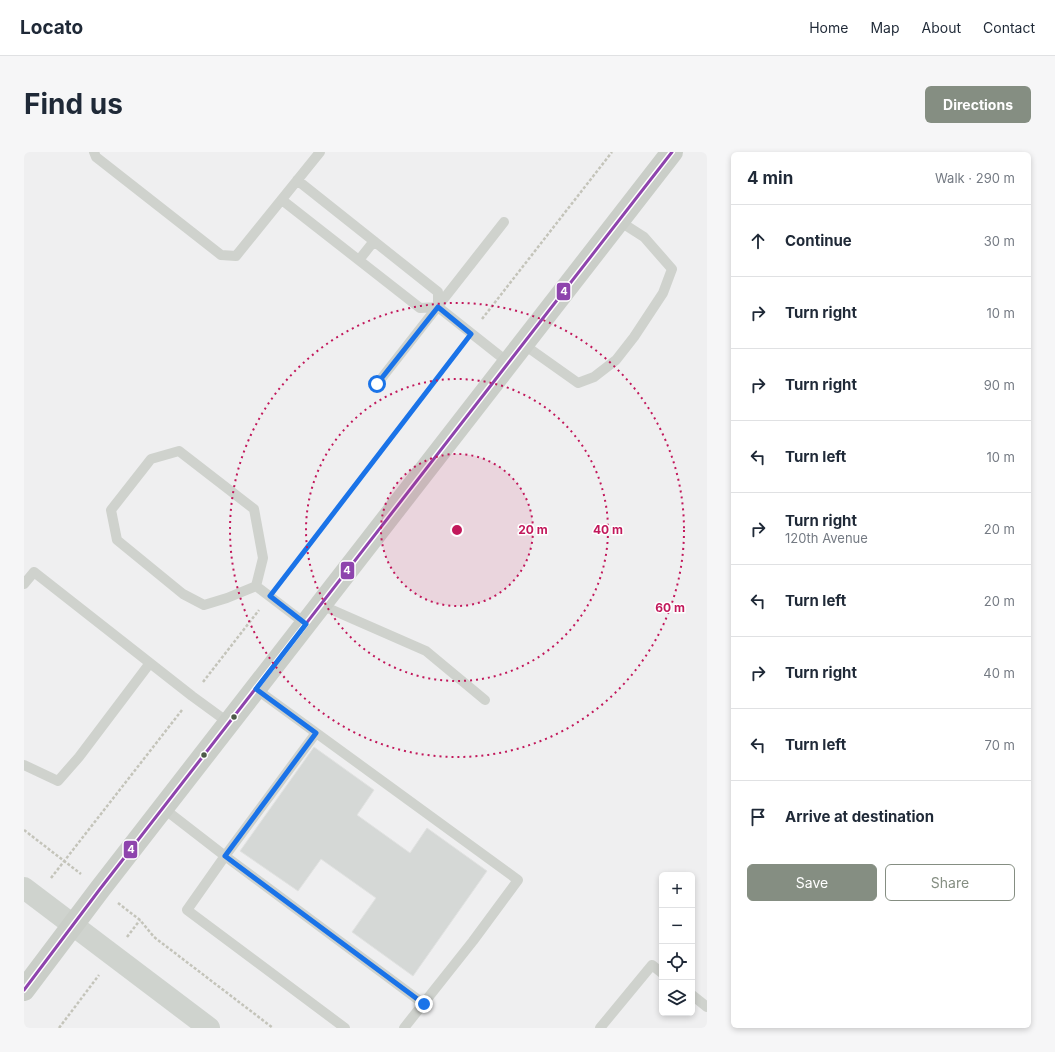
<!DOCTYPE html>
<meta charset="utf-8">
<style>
:root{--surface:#fff;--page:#f6f6f7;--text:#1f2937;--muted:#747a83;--line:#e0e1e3;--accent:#858e82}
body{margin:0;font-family:Inter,sans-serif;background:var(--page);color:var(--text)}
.controls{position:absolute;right:12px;bottom:12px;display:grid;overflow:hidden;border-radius:6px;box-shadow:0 2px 6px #0003}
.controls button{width:36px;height:36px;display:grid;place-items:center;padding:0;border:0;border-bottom:1px solid var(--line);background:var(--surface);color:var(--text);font:20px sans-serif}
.stop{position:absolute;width:12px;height:12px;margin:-9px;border:3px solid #1a73e8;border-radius:50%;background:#fff}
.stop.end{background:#1a73e8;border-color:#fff;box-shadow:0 1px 4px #0008}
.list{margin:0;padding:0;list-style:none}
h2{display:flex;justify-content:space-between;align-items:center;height:52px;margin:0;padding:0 16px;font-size:17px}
h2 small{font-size:13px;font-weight:400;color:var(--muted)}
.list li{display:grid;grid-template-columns:26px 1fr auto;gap:12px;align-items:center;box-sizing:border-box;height:72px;padding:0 16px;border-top:1px solid var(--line)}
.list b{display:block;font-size:15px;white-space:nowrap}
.list p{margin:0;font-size:13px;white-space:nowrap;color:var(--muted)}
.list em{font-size:13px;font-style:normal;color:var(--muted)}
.actions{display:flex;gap:8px;padding:12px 16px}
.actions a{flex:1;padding:9px 0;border:1px solid var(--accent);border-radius:6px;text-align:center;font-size:14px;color:var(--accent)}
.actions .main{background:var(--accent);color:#fff}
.icon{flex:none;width:22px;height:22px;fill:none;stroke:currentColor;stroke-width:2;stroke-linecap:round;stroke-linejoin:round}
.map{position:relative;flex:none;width:683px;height:876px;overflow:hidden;border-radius:6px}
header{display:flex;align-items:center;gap:24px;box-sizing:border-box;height:56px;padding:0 20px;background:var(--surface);border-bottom:1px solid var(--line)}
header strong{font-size:19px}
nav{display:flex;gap:22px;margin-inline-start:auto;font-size:14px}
.intro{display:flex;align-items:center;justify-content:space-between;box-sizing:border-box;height:96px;padding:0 24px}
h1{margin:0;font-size:28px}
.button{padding:10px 18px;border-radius:6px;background:var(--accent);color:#fff;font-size:14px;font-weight:700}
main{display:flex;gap:24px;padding:0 24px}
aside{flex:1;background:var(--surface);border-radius:6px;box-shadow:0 2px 6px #0003}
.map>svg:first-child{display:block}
.building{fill:#d5d8d6;stroke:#e1e2e1}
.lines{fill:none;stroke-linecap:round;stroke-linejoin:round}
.path{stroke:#c4c4ba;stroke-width:2.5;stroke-dasharray:3 2;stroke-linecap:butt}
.service{stroke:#cfd2cd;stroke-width:10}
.secondary{stroke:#cfd3ce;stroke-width:22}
.primary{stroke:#cacec8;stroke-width:22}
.bus-1-casing{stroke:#fff;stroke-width:6}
.bus-1{stroke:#8e44ad;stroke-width:3}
.route{stroke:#1a73e8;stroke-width:5}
.ring{fill:none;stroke:#c2185b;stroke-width:2;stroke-dasharray:2 4}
.bus-dot{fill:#4c5a47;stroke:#fff;stroke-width:1.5}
.centre{fill:#c2185b;stroke:#fff;stroke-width:2}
.ring-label{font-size:12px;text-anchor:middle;font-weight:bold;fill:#c2185b;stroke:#fff;stroke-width:3;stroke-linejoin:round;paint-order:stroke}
.line-badge{stroke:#fff;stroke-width:1.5}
.badge-label{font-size:11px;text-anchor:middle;font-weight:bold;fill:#fff}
</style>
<header>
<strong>Locato</strong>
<nav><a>Home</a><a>Map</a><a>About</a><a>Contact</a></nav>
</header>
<div class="intro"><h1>Find us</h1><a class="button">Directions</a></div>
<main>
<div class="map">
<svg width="683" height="876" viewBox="0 0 683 876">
<rect width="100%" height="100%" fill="#efeff0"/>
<!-- building -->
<path class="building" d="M 290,595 L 350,638 L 333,663 L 386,701 L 403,676 L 463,719 L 389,824 L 328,780 L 352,746 L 297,707 L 274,739 L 216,699 Z"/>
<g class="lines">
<!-- path -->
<path class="path" d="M 458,167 L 588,0
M 257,431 L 437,195
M 179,530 L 235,458
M 0,678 L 57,722
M 27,726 L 158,558
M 94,751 L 116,768 L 130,785 L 249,876
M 103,785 L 116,768
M 35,876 L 75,823"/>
<!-- service -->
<path class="service" d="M 70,0 L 72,5 L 197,103 L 212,104 L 296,0
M 273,28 L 414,140 L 414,155
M 258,48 L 396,156 L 414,155 L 485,211
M 335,108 L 350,89
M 499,192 L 554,231 L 570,225 L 592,208 L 610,185 L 639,141 L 648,117 L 620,85 L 595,69
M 353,232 L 480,70
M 0,432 L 10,420 L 168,544 L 205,571
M 232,434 L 203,446 L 180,453 L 159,442 L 93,388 L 87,358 L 127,307 L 155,299 L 230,357 L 239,406 L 232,434 L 282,472
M 297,453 L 402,499 L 461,548
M 232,537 L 494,728 L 449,789 L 380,876
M 292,581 L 201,704 L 400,852
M 0,613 L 34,629 L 55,605 L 126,511
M 139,656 L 201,704 L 163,758 L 321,876
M 668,843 L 683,855
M 576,876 L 628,813 L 638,821"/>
<!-- secondary -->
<path class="secondary" d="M 0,736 L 185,876"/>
<!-- primary -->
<path class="primary" d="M 0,838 L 76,737 L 648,0"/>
<!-- bus-1 casing -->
<g class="bus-1-casing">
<path id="bus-1" d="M 0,838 L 76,737 L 648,0"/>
</g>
<!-- bus-1 -->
<use href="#bus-1" class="bus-1"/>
</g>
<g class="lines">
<!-- route -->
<path class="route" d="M 353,232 L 414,155 L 447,182 L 246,444 L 282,472 L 232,537 L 292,581 L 201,704 L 400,852"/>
</g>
<!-- distance rings -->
<circle cx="433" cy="378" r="76" fill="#c2185b" fill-opacity=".12"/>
<g class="ring">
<circle cx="433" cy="378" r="76"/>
<circle cx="433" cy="378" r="151"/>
<circle cx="433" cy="378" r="227"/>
</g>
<!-- markers -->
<g class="bus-dot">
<circle cx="210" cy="565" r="3.5"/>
<circle cx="180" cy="603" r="3.5"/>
</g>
<circle cx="433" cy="378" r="6" class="centre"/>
<g class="ring-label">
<text x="509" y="382">20 m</text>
<text x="584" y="382">40 m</text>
<text x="646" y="460">60 m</text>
</g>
<g class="line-badge">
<rect x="532" y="130" width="15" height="19" rx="4" fill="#8e44ad"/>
<rect x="316" y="409" width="15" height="19" rx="4" fill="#8e44ad"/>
<rect x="99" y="688" width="15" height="19" rx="4" fill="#8e44ad"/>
</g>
<g class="badge-label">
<text x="540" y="143">4</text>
<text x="323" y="422">4</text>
<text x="107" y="701">4</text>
</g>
</svg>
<div class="controls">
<button>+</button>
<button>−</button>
<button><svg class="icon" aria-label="locate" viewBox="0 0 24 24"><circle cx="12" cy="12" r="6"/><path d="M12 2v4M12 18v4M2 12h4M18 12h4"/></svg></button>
<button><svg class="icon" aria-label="layers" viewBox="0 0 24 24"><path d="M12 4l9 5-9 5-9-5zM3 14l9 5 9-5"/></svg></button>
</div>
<div class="stop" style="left:353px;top:232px"></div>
<div class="stop end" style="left:400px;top:852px"></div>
</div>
<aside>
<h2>4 min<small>Walk · 290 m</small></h2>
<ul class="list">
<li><svg class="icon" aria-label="ahead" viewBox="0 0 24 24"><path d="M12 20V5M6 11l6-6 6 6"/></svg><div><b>Continue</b></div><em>30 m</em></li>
<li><svg class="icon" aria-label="right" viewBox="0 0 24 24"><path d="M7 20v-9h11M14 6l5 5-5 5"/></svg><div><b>Turn right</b></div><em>10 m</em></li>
<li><svg class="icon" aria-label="right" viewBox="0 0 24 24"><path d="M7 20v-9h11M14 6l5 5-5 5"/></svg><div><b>Turn right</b></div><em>90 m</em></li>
<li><svg class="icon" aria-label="left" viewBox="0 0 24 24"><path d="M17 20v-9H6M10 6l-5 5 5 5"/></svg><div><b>Turn left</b></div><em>10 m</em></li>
<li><svg class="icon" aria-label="right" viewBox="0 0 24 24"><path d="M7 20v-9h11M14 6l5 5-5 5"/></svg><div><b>Turn right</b><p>120th Avenue</p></div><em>20 m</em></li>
<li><svg class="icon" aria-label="left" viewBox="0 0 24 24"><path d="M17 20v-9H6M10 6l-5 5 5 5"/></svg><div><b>Turn left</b></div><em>20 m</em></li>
<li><svg class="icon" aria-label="right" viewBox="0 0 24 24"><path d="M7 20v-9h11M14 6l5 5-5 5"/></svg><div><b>Turn right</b></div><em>40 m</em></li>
<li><svg class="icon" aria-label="left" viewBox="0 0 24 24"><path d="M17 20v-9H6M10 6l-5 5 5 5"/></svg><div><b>Turn left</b></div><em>70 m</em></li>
<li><svg class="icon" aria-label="arrive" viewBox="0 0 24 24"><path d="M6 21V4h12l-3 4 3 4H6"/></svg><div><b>Arrive at destination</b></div></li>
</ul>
<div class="actions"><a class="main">Save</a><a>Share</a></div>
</aside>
</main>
